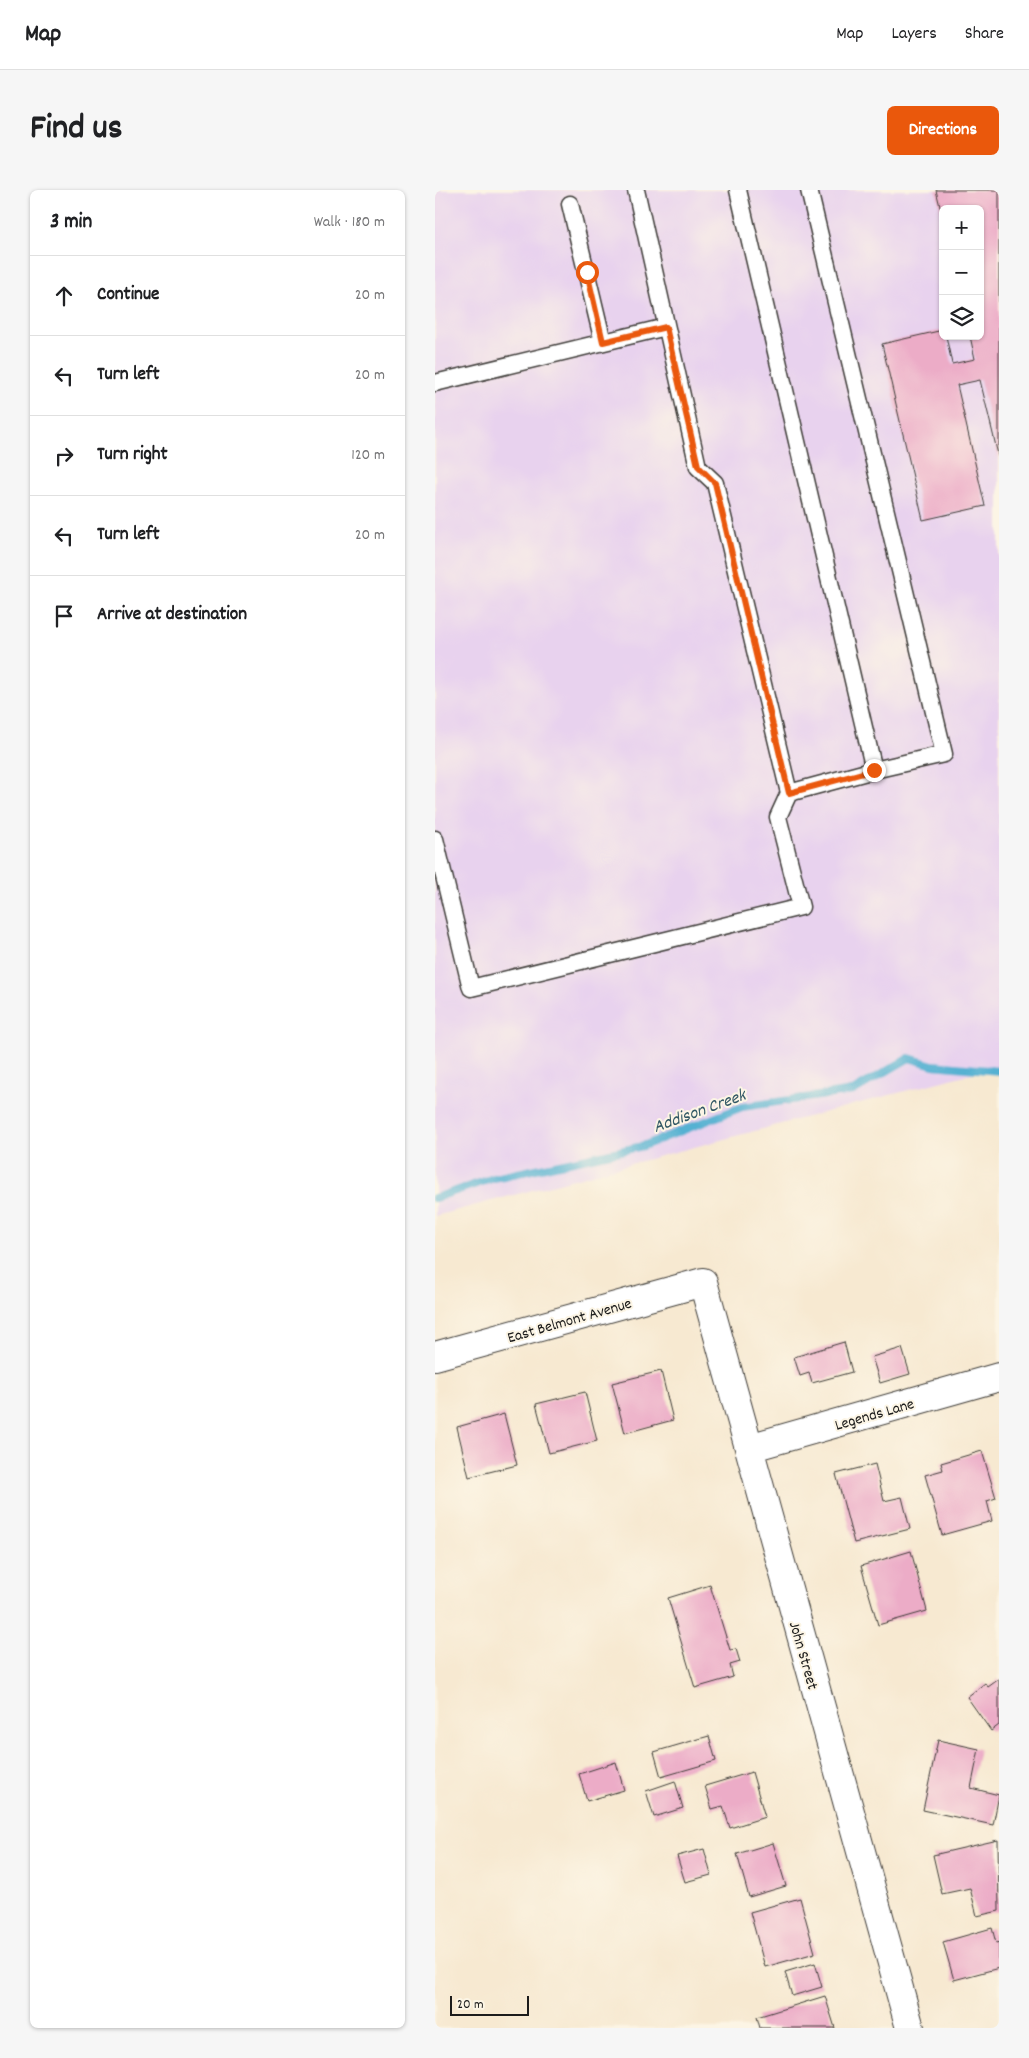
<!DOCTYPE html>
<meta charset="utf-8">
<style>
:root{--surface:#fff;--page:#f6f6f6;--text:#202124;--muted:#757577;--line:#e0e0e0;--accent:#ea580c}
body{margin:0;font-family:Dekko,sans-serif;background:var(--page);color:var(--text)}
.controls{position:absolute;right:15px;top:15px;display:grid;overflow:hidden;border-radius:8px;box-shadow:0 1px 4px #0004}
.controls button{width:45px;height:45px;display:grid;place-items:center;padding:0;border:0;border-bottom:1px solid var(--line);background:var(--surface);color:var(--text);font:25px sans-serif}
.scale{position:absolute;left:15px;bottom:12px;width:79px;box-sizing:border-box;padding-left:5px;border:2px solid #1c1c1c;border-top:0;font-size:14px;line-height:18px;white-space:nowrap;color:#1c1c1c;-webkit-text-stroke:4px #fcf5e5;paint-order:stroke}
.stop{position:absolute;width:15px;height:15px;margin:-11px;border:4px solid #ea580c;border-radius:50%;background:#fff}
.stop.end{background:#ea580c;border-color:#fff;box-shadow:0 1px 5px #0008}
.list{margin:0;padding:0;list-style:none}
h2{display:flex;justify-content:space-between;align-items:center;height:65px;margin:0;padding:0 20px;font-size:21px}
h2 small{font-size:16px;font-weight:400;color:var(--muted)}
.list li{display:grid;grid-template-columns:32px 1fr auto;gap:15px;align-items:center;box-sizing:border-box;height:80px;padding:0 20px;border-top:1px solid var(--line)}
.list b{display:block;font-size:19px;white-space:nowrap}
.list em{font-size:16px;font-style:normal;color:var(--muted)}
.icon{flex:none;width:28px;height:28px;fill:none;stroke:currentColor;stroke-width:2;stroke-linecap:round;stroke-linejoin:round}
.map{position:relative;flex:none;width:564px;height:1838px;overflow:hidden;border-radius:8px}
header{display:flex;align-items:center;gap:30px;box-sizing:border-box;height:70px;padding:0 25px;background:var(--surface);border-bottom:1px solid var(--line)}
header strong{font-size:24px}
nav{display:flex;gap:28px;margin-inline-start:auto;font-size:18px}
.intro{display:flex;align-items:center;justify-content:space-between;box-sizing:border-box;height:120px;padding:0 30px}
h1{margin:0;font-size:35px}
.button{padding:12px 22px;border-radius:8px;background:var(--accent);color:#fff;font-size:18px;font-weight:700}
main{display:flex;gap:30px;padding:0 30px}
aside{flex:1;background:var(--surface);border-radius:8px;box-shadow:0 1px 4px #0004}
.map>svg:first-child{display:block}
.built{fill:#e8d2ee;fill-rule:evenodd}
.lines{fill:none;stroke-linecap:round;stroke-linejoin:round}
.stream{stroke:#54b1d2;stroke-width:8}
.building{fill:#ecacc7}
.lane-casing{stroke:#3d3b37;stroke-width:19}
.street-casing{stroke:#3d3b37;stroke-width:30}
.lane{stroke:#fff;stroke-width:16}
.street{stroke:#fff;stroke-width:28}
.route{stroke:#ea580c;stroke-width:6}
.labels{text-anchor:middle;stroke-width:4;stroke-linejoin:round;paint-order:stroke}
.street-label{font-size:16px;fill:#1c1c1c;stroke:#fcf5e5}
.water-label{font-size:18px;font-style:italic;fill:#325865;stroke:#fcf5e5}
</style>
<header>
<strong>Map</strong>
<nav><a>Map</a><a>Layers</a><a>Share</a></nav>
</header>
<div class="intro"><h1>Find us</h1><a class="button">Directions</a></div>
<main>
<aside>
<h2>3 min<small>Walk · 180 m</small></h2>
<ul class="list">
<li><svg class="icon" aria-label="ahead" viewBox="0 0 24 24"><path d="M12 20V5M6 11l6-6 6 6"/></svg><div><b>Continue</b></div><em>20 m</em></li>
<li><svg class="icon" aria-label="left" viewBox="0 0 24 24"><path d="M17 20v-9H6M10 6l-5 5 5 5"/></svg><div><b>Turn left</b></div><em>20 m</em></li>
<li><svg class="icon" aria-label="right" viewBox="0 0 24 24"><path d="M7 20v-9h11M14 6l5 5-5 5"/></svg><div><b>Turn right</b></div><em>120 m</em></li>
<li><svg class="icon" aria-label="left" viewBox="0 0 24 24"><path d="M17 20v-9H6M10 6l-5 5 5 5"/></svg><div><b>Turn left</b></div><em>20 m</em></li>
<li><svg class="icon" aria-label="arrive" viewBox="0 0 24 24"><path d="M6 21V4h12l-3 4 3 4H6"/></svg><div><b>Arrive at destination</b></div></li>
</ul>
</aside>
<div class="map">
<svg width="564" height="1838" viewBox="0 0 564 1838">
<rect width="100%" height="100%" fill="#fcf5e5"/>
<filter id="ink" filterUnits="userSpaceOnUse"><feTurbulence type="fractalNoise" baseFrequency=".02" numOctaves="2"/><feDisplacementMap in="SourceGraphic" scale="10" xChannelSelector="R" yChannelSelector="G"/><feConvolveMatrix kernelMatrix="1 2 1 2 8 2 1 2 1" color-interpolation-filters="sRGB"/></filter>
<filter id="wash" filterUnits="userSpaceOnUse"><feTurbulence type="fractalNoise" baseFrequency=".0096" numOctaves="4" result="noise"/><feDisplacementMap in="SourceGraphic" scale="20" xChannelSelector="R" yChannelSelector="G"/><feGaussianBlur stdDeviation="1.12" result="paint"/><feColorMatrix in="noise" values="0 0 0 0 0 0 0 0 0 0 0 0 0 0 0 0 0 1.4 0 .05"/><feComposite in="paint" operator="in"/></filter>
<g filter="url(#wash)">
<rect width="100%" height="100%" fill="#f7e9d1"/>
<!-- built -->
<path class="built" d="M 0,0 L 564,0 L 564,876 L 0,1026 ZM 508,19 L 545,19 L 545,146 L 508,146 Z"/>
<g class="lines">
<!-- stream -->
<path class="stream" d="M 0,1008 L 59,988 L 208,956 L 307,917 L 418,901 L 474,868 L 498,875 L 564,881"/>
</g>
<g id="blocks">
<!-- building -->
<path class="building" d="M 501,0 L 564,0 L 564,269 L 545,190 L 522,195 L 550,316 L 488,330 L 447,154 L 508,140 L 508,146 L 511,146 L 517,174 L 540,169 L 535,146 L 545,146 L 545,19 L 508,19 L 507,25 Z
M 409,1152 L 417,1182 L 377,1193 L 374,1183 L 365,1186 L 359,1167 Z
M 467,1158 L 475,1184 L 445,1193 L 437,1167 Z
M 226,1181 L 238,1230 L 190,1243 L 177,1193 Z
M 150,1202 L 162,1251 L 114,1263 L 101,1214 Z
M 69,1224 L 82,1275 L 34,1287 L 22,1237 Z
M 547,1261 L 561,1308 L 552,1311 L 557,1331 L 507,1345 L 490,1285 L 508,1280 L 506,1273 Z
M 440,1274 L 449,1311 L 467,1307 L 475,1339 L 419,1353 L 401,1284 Z
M 476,1361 L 492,1421 L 443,1435 L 426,1376 Z
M 275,1395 L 295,1460 L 301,1459 L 305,1472 L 295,1475 L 298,1487 L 260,1498 L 233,1408 Z
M 564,1489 L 564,1535 L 556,1541 L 532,1507 L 550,1493 L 553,1497 Z
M 274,1546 L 281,1571 L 226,1587 L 219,1562 Z
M 503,1550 L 544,1559 L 536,1598 L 564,1605 L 558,1635 L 488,1620 Z
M 181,1572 L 189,1600 L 152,1611 L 144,1584 Z
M 317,1582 L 330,1627 L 295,1638 L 288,1616 L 277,1619 L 270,1596 Z
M 240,1591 L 248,1618 L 219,1627 L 211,1601 Z
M 563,1650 L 564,1721 L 542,1726 L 535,1698 L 507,1704 L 498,1665 Z
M 338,1653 L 351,1696 L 314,1707 L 302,1664 Z
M 269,1659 L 276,1685 L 250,1692 L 242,1666 Z
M 365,1708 L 380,1763 L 330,1777 L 315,1722 Z
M 557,1738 L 561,1753 L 564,1752 L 564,1778 L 519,1790 L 508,1752 Z
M 380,1773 L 387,1797 L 357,1806 L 350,1782 Z
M 390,1806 L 400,1838 L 325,1838 L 322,1827 Z"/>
</g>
</g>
<g filter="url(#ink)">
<use href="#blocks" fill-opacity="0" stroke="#3d3b37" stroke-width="1"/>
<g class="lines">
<!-- lane casing -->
<g class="lane-casing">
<path id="lane" d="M 303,0 L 439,580 L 509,564 L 374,0
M 135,14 L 168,152
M 0,193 L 231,137
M 354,603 L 439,580
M 0,649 L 36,798 L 366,717 L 343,627 L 354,603 L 280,293 L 263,277 L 201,0"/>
</g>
<!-- street casing -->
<g class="street-casing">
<path id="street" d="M 0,1166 L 268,1092 L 475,1838
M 314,1258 L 564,1187"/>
</g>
<!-- lane -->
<use href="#lane" class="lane"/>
<!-- street -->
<use href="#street" class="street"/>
</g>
</g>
<g class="lines" filter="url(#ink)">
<!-- route -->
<path class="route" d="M 152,82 L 168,152 L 231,137 L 263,276 L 280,293 L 354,603 L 439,580"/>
</g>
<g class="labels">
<!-- street labels -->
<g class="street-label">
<text transform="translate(134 1129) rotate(-16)" y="6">East Belmont Avenue</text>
<text transform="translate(439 1223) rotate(-16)" y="6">Legends Lane</text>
<text transform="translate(370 1465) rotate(74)" y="6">John Street</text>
</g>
<!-- water labels -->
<g class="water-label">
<text transform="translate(264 920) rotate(-20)" y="6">Addison Creek</text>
</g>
</g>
</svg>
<div class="controls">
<button>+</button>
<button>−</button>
<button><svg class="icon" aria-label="layers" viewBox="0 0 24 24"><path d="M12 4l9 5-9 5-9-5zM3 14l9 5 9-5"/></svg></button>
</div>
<div class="scale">20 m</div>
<div class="stop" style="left:152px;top:82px"></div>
<div class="stop end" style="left:439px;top:580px"></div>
</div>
</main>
